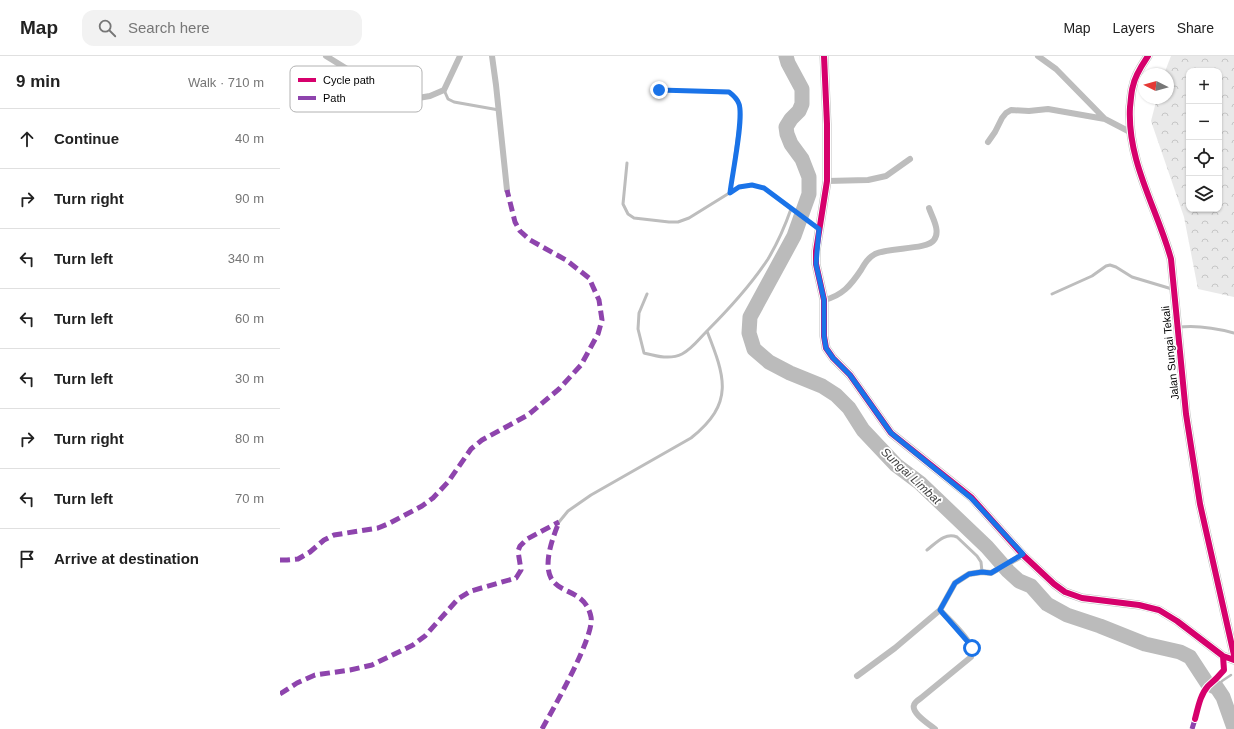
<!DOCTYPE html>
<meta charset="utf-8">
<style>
:root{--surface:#fff;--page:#f2f2f2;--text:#222;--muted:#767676;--line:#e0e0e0}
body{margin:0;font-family:Arial,sans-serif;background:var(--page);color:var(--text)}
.controls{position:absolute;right:12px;top:12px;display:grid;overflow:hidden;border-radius:8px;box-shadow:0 1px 3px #0004}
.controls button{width:36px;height:36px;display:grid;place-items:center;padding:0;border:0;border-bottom:1px solid var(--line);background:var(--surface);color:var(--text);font:20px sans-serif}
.compass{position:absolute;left:858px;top:12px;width:36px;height:36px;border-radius:50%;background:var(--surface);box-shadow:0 1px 3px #0004;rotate:275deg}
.stop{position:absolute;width:12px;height:12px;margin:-9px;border:3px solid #1a73e8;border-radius:50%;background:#fff}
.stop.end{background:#1a73e8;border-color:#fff;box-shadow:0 1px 4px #0008}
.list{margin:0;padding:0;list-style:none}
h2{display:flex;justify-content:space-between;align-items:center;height:52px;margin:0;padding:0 16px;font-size:17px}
h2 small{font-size:13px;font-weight:400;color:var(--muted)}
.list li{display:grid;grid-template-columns:26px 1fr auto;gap:12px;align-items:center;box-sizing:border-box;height:60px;padding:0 16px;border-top:1px solid var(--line)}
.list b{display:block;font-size:15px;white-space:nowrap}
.list em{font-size:13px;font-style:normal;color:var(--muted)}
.icon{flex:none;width:22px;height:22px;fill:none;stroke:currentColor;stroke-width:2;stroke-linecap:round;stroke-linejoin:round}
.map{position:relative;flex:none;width:954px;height:673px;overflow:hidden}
header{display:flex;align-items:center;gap:24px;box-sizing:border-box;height:56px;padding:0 20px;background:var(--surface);border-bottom:1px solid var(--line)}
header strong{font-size:19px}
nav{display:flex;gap:22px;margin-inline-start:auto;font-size:14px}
.search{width:280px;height:36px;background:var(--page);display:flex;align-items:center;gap:10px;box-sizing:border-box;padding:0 14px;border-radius:12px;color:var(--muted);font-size:15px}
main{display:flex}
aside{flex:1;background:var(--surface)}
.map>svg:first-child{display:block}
.forest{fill:url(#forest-crowns);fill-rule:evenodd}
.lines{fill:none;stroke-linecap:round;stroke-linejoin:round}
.stream{stroke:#bbb;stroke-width:2.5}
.river{stroke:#bbb;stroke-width:15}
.lane{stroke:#bdbdbd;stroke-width:3}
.street{stroke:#bdbdbd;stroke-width:6}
.secondary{stroke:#c0c0c0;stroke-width:9}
.quiet{stroke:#8e44ad;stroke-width:5;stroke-dasharray:10 5;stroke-linecap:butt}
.cycleway-casing{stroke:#fff;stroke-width:8}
.cycleway{stroke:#d6006c;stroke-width:6}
.route{stroke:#1a73e8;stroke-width:5}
.labels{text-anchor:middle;stroke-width:3.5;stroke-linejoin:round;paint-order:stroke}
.street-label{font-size:11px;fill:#000;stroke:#fff}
.water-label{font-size:12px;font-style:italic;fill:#3f3f3f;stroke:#fff}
.key{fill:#fff;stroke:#b2b2b2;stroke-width:1}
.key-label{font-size:11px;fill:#000}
</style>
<header>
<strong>Map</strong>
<div class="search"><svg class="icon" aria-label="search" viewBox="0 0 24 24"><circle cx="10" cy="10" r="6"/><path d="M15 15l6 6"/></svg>Search here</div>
<nav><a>Map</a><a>Layers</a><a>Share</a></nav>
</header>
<main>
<aside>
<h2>9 min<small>Walk · 710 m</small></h2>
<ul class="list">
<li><svg class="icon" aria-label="ahead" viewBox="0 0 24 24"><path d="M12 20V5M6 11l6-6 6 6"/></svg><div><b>Continue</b></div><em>40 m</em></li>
<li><svg class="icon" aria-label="right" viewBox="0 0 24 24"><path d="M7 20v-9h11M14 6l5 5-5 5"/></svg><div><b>Turn right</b></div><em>90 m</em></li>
<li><svg class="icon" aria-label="left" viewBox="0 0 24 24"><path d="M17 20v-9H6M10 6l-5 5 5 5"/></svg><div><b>Turn left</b></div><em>340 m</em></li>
<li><svg class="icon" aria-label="left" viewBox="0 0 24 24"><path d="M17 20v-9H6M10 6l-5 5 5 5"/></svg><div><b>Turn left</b></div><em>60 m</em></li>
<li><svg class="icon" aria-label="left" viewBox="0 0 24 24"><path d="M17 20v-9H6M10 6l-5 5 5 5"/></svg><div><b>Turn left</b></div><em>30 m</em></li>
<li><svg class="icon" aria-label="right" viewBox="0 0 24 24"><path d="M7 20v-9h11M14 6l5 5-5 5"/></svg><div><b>Turn right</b></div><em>80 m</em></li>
<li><svg class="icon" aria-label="left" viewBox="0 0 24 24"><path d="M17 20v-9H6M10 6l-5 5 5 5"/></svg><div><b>Turn left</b></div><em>70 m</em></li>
<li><svg class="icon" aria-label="arrive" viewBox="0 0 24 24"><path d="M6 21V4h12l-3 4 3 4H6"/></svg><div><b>Arrive at destination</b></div></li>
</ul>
</aside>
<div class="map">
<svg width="954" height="673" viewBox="0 0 954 673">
<defs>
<pattern id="forest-crowns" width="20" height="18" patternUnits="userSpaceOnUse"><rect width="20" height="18" fill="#e9e9e9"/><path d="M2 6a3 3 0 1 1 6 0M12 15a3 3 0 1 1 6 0" fill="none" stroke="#c6c6c6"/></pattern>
</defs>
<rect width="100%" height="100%" fill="#fff"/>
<!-- forest -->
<path class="forest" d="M 891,0 L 954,0 L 954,241 L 918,233 L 904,161 L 871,65 L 877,42 L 888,42 L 888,18 L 884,18 ZM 909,15 L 939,15 L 939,153 L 909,153 Z"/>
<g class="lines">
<!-- stream -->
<path class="stream" d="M 937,632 L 942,625 L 951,619"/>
<!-- river -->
<path class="river" d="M 506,0 L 508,7 L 522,33 L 522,48 L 519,55 L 511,63 L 506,71 L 507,78 L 511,88 L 522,103 L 529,121 L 529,138 L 514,180 L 470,261 L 469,277 L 474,293 L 489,306 L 510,317 L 542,330 L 556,339 L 569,352 L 583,374 L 616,409 L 640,427 L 707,491 L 728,515 L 739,525 L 751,530 L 767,548 L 787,559 L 820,570 L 865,588 L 900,596 L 910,601 L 927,627 L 937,632 L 943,641 L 954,672"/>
<!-- lane -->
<path class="lane" d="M 164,34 L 168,43 L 174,46 L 219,54
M 379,34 L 449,36 L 457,43 L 460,49 L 460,62 L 450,137
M 347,107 L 343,148 L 348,158 L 354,162 L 389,166 L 398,166 L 409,162 L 459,131 L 472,129 L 484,132 L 537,172
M 367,238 L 359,257 L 358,273 L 364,297 C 376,300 390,304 402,298 C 412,293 419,283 427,275 C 449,253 471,229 488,203 C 497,188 505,170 511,153
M 772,238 L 812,220 L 826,210 L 830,209 L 836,211 L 852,221 L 892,233
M 899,271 C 918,269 936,272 954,277
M 279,466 L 288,455 L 311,439 L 411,382 C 455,347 445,321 427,275
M 647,494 C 656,487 665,476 677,481 L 697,500 L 701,506 L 702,516"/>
<!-- street -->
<path class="street" d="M 46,0 L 72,16 L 105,33 L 125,40 L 138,42 L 150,40 L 164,34 L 180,0
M 212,0 L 216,29 L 227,134
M 758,0 L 776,13 L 825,63 L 850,76
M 708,86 L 715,76 L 722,62 L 726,57 L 731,54 L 749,55 L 768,53 L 825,63
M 547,125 L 588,124 L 606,120 L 630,103
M 544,244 C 562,240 571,229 581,214 C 585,207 588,202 595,198 C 609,191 647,194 654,184 C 661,175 652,161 649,152
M 577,620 L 615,592 L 660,554 L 675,527 L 689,518 L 702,516 L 711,517 L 743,499
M 655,673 C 649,668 631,657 634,649 C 635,646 638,644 641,642 L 691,601 C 692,598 692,595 691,591 C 688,581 668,563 660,554"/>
<!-- secondary -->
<path class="secondary" d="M 544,0 L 547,68 L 547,125 L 536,195 L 536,208 L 544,244 L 544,280 L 546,292 L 553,302 L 570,319 L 611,377 L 691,441 L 743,499 L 774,528 L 785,536 L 802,542 L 859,549 L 879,554 L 897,565 L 943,600 L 954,604
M 868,0 C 862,9 855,19 853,30 C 851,36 851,44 850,51 C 847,106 877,152 891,203 L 906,358 L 920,448 L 954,599"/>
<!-- quiet -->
<path class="quiet" d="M 0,504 L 7,504 L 18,503 L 30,496 L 44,484 L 54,479 L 98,472 L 110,467 L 142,450 L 153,442 L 168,426 L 191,393 L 202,384 L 248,359 L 279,333 L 301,309 L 318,278 L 322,264 L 319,244 L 309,222 L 286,204 L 250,184 L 240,175 L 235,166 L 227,134
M 0,638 L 17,627 L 35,619 L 70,614 L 92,609 L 133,589 L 145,580 L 178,543 L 191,535 L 236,522 L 241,514 L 238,495 L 240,490 L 247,483 L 279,466
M 262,673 C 273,653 315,580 311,561 C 305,533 280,539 271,522 C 263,507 273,481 279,466
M 912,673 L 915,663"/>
<!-- cycleway casing -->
<g class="cycleway-casing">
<path id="cycleway" d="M 544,0 L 547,68 L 547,125 L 536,195 L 536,208 L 544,244 L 544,280 L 546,292 L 553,302 L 570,319 L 611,377 L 691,441 L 743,499 L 774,528 L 785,536 L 802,542 L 859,549 L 879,554 L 897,565 L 943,600 L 954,604
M 868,0 C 862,9 855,19 853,30 C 851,36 851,44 850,51 C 847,106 877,152 891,203 L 906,358 L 920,448 L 954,599
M 915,663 C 918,652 920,639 928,630 C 934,625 939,620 944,614 L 943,600"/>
</g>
<!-- cycleway -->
<use href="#cycleway" class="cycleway"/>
</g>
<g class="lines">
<!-- route -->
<path class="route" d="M 379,34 L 449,36 C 453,39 457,42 459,48 C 464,62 452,119 450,137 L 459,131 L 472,129 L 484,132 L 539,173 L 536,208 L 544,244 L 544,280 L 546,292 L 553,302 L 570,319 L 611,377 L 691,442 L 743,498 L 711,517 L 702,516 L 689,518 L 675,527 L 660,554 L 688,586 L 692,592"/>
</g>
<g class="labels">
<!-- street labels -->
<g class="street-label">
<text transform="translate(890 297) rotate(-96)" y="4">Jalan Sungai Tekali</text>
</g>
<!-- water labels -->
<g class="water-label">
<text transform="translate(631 420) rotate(43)" y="4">Sungai Limbat</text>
</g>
</g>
<!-- legend -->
<rect x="10" y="10" width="132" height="46" rx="6" class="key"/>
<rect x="18" y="22" width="18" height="4" fill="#d6006c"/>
<rect x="18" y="40" width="18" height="4" fill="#8e44ad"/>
<g class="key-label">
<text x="43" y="28">Cycle path</text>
<text x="43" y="46">Path</text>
</g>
</svg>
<div class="controls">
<button>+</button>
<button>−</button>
<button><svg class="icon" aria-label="locate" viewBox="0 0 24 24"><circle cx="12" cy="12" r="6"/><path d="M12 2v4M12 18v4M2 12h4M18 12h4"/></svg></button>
<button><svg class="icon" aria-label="layers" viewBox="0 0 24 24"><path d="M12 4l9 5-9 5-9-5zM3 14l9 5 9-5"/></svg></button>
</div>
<svg class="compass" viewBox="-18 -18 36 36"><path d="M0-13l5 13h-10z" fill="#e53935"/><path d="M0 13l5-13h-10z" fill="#767676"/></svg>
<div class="stop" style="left:692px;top:592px"></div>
<div class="stop end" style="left:379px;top:34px"></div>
</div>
</main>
